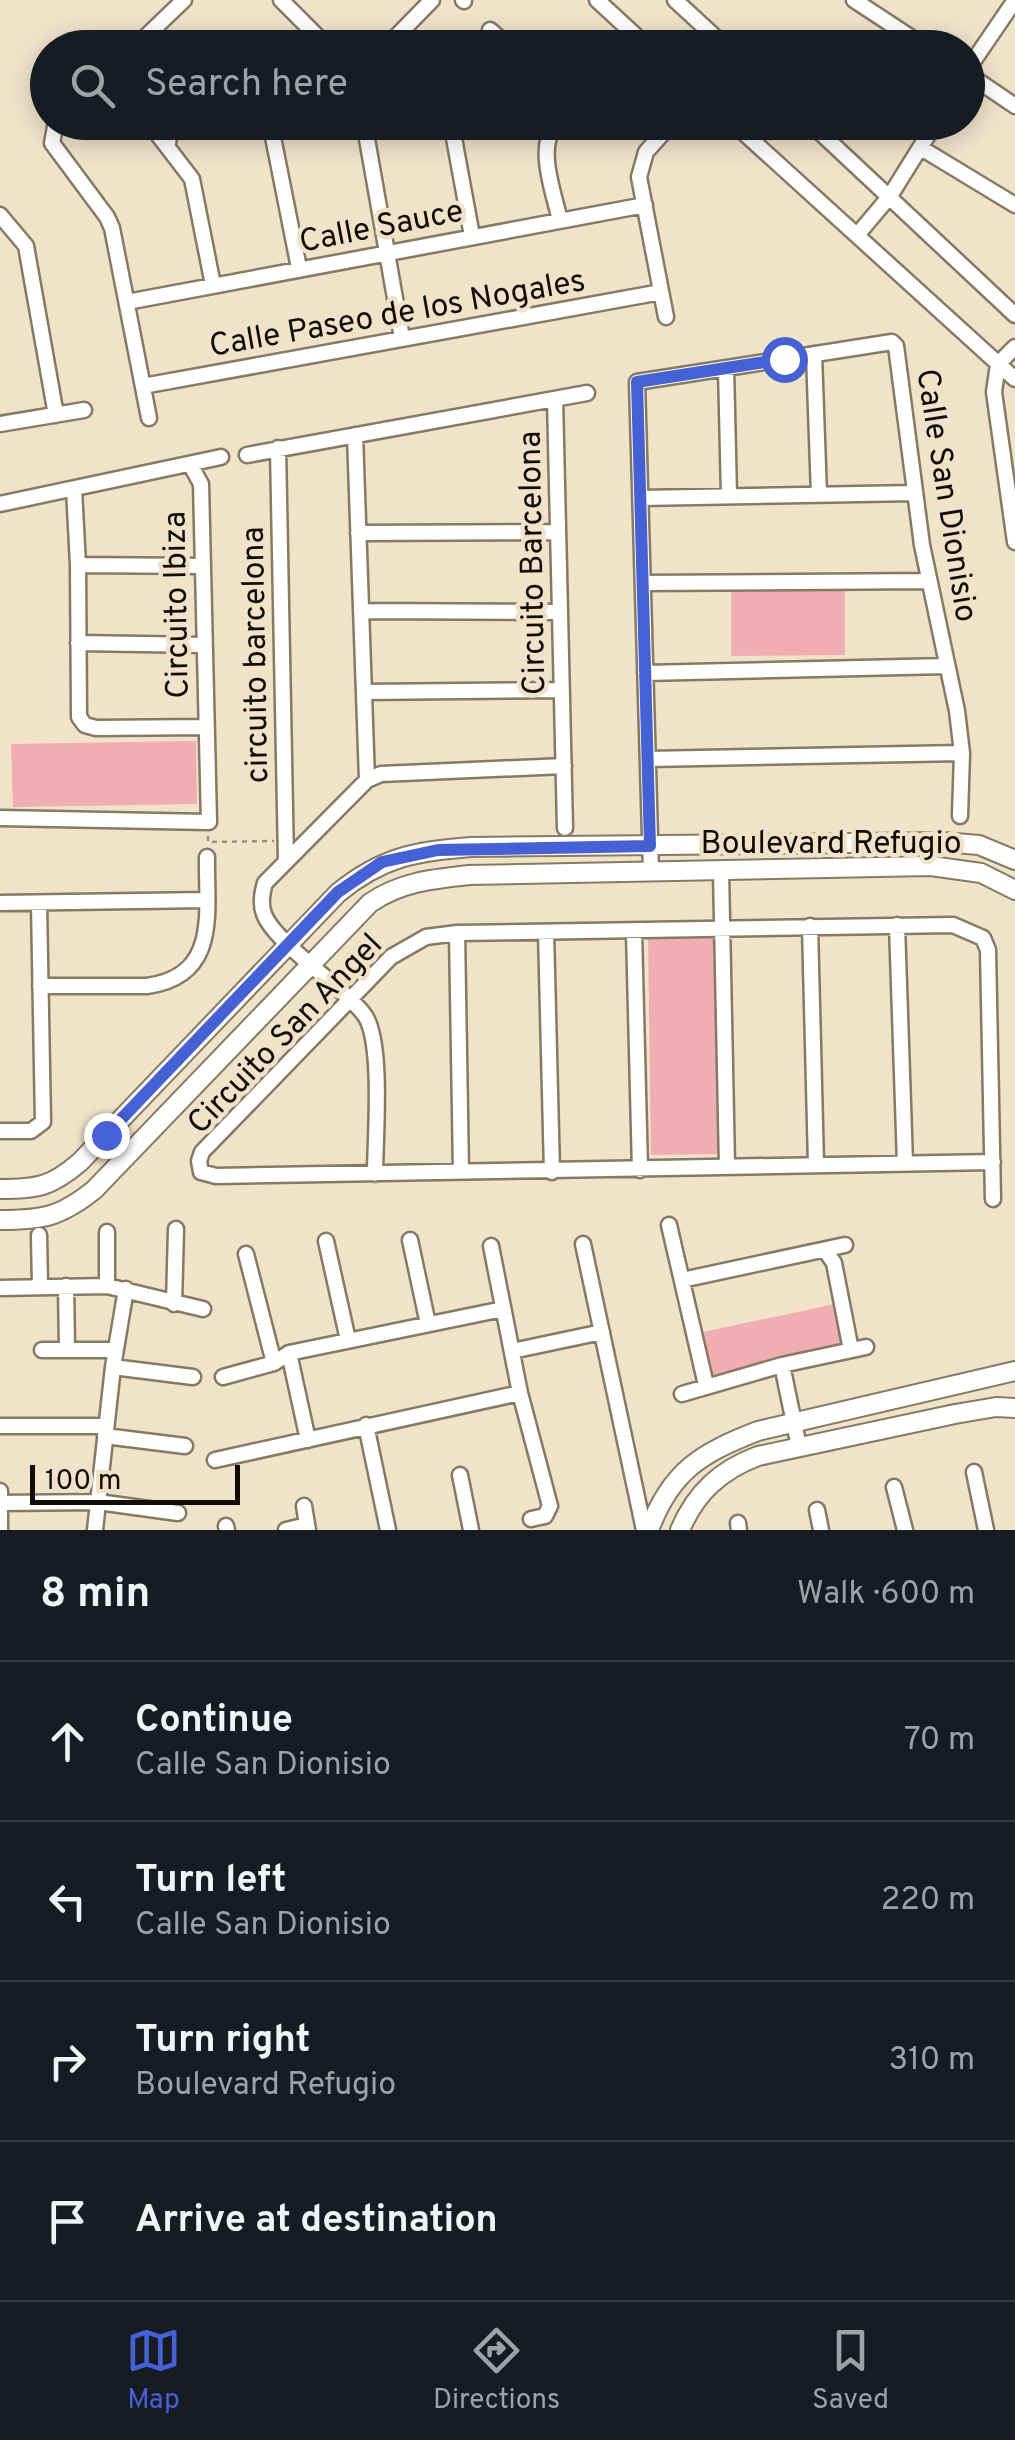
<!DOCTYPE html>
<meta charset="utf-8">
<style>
:root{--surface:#171b24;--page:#242831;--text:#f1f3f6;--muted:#9ea1a6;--line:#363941;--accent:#4661d4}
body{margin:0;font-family:Overpass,sans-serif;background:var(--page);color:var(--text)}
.scale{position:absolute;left:30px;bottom:25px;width:210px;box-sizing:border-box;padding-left:10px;border:5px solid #110d05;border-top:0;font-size:28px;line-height:35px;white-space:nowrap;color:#110d05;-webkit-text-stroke:8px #f1e3ca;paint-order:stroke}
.stop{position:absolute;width:30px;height:30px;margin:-22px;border:8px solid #4661d4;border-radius:50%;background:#fff}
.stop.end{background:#4661d4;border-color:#fff;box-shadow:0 2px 10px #0008}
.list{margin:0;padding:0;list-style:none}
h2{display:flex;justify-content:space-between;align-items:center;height:130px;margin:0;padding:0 40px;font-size:42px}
h2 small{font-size:32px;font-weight:400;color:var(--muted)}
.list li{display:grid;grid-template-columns:65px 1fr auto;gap:30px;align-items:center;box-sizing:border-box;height:160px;padding:0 40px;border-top:2px solid var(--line)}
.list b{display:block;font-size:38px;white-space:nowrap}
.list p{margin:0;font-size:32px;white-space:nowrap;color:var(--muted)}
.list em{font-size:32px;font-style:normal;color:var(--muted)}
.icon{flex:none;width:55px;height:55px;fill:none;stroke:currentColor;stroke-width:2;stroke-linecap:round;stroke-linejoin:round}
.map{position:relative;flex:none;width:1015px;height:1530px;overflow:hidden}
.search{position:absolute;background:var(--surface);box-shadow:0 5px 25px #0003;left:30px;right:30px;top:30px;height:110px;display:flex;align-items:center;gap:25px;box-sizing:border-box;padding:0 35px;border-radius:55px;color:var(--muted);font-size:38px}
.sheet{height:770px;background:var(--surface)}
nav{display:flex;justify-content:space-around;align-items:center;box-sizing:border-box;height:140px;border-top:2px solid var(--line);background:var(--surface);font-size:28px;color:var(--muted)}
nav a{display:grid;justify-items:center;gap:5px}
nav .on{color:var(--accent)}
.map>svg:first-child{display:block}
.green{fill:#f0adb2}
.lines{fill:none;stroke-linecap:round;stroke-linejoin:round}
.minor-casing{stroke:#867a63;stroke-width:19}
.tertiary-casing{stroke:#867a63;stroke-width:22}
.path{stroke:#9a907d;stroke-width:2.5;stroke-dasharray:5 5;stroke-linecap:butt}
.minor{stroke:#fff;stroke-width:14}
.tertiary{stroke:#fff;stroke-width:18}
.route{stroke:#4661d4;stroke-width:12}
.labels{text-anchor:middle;stroke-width:9;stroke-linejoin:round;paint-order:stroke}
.street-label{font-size:32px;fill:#110d05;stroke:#f1e3ca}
</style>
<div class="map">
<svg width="1015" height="1530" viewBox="0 0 1015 1530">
<rect width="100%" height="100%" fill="#f1e3ca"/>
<!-- green -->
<path class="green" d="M 845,585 L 845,655 L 731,656 L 731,586 Z
M 196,741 L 197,804 L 13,807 L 11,744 Z
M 716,934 L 719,1154 L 651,1155 L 648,935 Z
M 835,1304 L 845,1351 L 709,1379 L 703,1332 Z"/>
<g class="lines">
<!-- minor casing -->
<g class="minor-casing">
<path id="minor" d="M 281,0 L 329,48
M 463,0 L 464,1
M 597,0 L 649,48
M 675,0 L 727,48
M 854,0 L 927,48
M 490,30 L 511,48
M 134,48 L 184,0
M 385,48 L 432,0
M 968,69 L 1015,0
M 968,74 L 1015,106
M 56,122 L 52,143 L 107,217 L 112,228 L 149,418
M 270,122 L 299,268
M 364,122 L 402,338
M 451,122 L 472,236
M 557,122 C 535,147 554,192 560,221
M 732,122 L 1015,379
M 809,122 L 1015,315
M 149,123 L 192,179 L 213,285
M 168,144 L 169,134 L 181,122
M 921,148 L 1015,205
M 0,215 L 26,246 L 56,415
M 858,234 L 890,196 L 936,122
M 127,302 L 645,205
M 666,317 L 639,177 L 646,152 L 673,122
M 1015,347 L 998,364 L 994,392 L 1015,542
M 814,354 L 819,495
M 726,368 L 729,496
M 143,386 L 661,292
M 555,399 L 565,828
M 0,424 L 84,410
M 355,435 L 367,780
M 278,448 L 286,861
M 247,455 L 587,393
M 74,489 L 78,565 L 79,717 L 85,725 L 96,728 L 205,727
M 640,498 L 915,493
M 0,504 L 221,457
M 358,533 L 558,532
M 78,565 L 202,566
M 643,583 L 928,581
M 361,611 L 560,612
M 78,643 L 203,645
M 645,673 L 947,666
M 364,692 L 562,690
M 648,759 L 962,753
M 0,818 L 209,822 L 201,484 L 190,464
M 721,871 L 727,1166
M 651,872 L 637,382 L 892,342 L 896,346 L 922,545 L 957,711 L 962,753 L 960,816
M 0,903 L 207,900
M 897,925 L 905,1163
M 810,926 L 816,1164
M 546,932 L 552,1172
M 634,932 L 640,1170
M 457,933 L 461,1172
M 40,986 L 147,986 C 220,976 206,912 207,857
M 0,1131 L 31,1131 L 43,1122 L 39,904
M 375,1174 C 375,1139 384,1037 363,1013 C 342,986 274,942 264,914 C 260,904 262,893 265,883 L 367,780 L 381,774 L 564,766
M 993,1199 L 988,950 L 983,938 L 953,925 L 457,933 L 426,937 L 391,957 L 202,1152 L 199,1161 L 201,1172 L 216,1176 L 993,1162
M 669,1225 L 706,1385
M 107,1232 L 107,1286
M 39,1235 L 40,1286
M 410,1240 L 428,1324
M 326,1241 L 348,1340
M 583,1244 L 644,1530
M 491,1246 L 520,1393 L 550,1506 L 545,1516 L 531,1519
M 825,1250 L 834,1263 L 851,1350
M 246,1254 L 274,1363
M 682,1280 L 845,1245
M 66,1286 L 67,1349
M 0,1288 L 107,1286 L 203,1309
M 174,1304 L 176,1229
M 42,1350 L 115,1350
M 512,1351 L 602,1332
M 289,1353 L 308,1440
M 782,1365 L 799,1447
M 113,1367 L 193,1377
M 223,1377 L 274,1363 L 289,1353 L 503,1309
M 682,1394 L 782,1365 L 866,1347
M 366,1425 L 388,1530
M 0,1426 L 106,1426
M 105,1436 L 185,1446
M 215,1460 L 520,1393
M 974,1472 L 986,1530
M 460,1475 L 471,1530
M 894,1487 L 905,1530
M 0,1491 L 0,1530
M 0,1503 L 98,1502 L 178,1513
M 304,1506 L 308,1530
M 817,1510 L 821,1530
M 738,1523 L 739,1530
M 226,1526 L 227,1530
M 95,1530 L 113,1367 L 126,1289
M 286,1530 L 307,1525"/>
</g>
<!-- tertiary casing -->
<g class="tertiary-casing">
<path id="tertiary" d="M 0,1189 C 37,1189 51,1187 80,1162 L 338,893 C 382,857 416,851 471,847 L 943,842 L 979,845 L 1015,860
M 0,1220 C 43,1220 60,1217 94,1190 L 370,903 C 401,882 432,879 469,875 L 931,866 L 981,873 L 1015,890
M 649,1530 C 671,1471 701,1453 758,1431 L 1015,1371
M 680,1530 C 696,1492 721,1470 758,1456 L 955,1414 L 996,1407 L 1015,1408"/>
</g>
<!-- path -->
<path class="path" d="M 208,836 L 208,842 L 274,841"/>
<!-- minor -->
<use href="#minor" class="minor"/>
<!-- tertiary -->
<use href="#tertiary" class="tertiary"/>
</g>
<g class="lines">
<!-- route -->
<path class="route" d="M 106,1135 L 338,892 L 382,862 L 438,850 L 650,846 L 637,382 L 784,359"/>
</g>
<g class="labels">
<!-- street labels -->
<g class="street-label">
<text transform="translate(381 225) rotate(-11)" y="11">Calle Sauce</text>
<text transform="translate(397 312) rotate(-10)" y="11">Calle Paseo de los Nogales</text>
<text transform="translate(948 495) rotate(81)" y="11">Calle San Dionisio</text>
<text transform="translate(531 563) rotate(-91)" y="11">Circuito Barcelona</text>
<text transform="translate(175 605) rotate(-91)" y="11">Circuito Ibiza</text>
<text transform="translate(254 655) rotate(-91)" y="11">circuito barcelona</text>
<text x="831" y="853">Boulevard Refugio</text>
<text transform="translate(284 1033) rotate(-46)" y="11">Circuito San Angel</text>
</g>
</g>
</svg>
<div class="scale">100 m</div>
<div class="stop" style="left:784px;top:359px"></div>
<div class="stop end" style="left:106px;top:1135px"></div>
<div class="search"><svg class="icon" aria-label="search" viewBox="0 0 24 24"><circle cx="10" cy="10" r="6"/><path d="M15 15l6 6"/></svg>Search here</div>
</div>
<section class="sheet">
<h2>8 min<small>Walk · 600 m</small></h2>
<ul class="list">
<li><svg class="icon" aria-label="ahead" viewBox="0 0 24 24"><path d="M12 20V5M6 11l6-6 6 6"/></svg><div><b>Continue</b><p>Calle San Dionisio</p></div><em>70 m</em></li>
<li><svg class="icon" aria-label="left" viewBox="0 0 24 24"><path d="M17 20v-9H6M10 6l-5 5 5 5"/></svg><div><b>Turn left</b><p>Calle San Dionisio</p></div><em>220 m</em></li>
<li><svg class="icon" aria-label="right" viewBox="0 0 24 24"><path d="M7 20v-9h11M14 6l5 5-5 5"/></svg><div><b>Turn right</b><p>Boulevard Refugio</p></div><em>310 m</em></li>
<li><svg class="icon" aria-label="arrive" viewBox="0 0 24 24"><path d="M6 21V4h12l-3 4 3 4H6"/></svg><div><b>Arrive at destination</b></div></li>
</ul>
</section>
<nav>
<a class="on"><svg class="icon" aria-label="map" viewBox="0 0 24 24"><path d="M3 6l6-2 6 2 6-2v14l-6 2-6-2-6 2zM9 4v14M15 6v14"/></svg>Map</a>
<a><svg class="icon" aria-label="directions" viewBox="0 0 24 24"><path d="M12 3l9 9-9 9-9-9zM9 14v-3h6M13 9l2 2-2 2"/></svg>Directions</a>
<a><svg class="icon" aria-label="saved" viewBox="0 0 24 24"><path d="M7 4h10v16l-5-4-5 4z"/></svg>Saved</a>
</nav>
